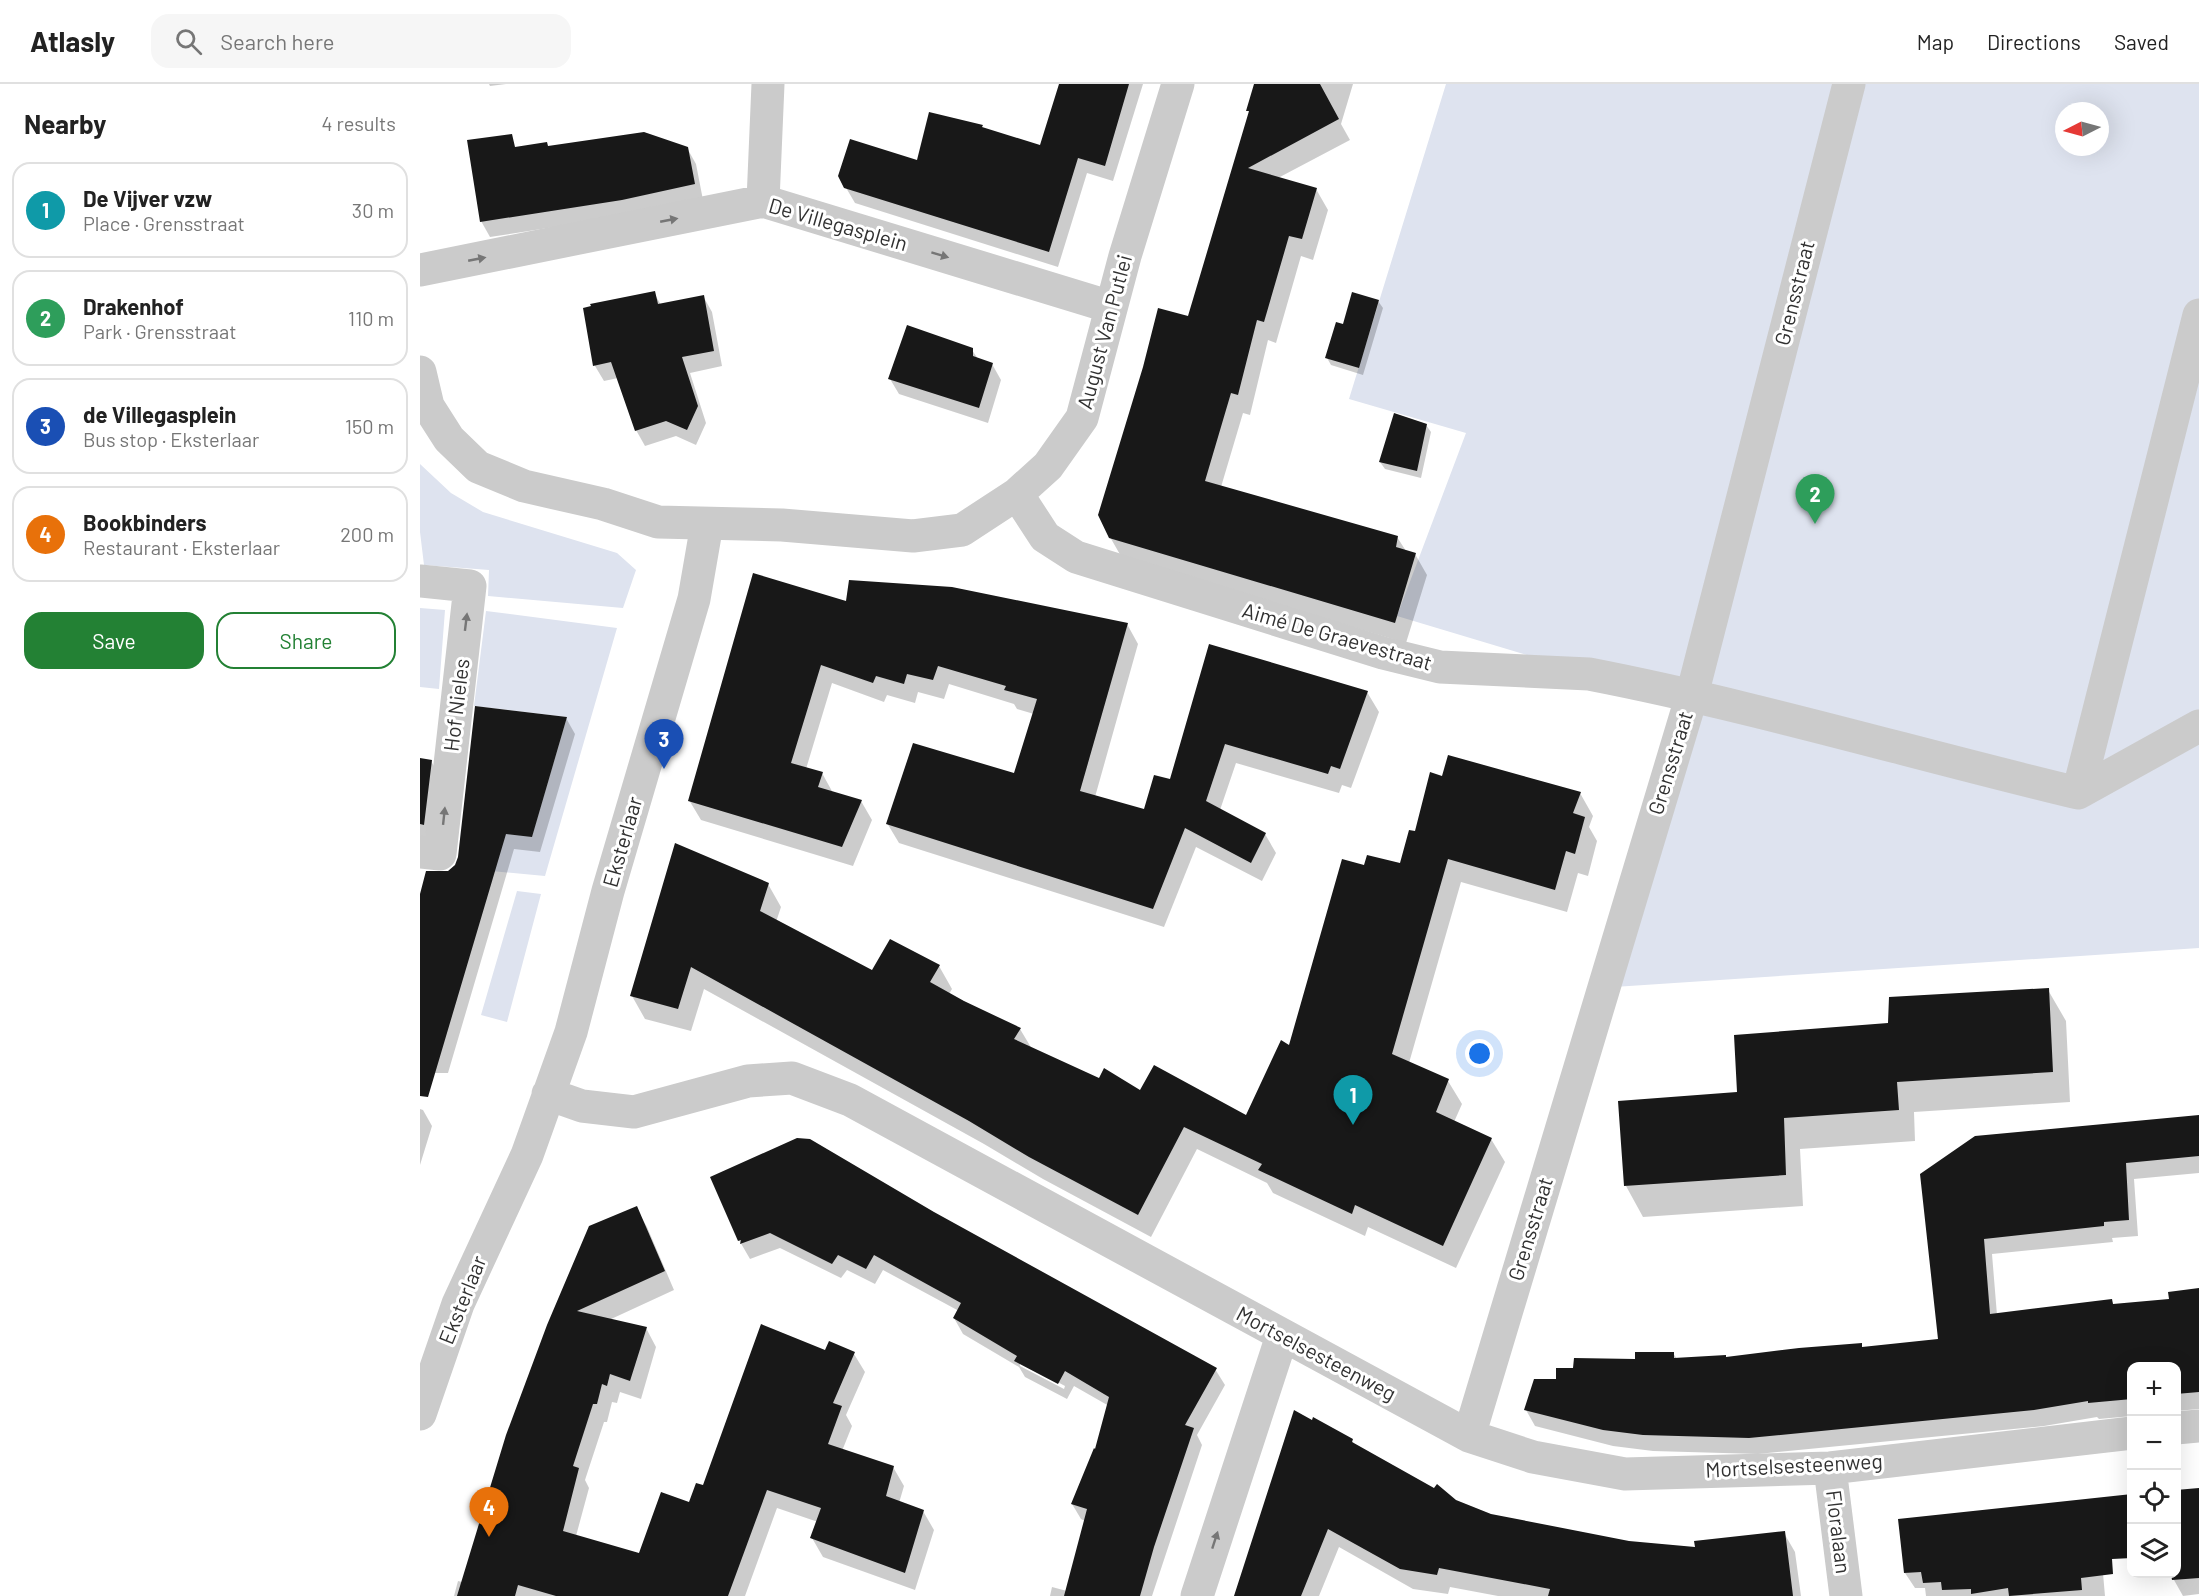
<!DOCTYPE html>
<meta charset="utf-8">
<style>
:root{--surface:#fff;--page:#f6f6f6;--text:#222;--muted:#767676;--line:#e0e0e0;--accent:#238134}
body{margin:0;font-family:Barlow,sans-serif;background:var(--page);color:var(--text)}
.controls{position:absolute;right:18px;bottom:18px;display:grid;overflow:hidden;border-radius:12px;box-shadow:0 6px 24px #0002}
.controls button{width:54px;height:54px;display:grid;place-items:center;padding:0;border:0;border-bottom:2px solid var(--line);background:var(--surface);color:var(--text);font:30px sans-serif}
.compass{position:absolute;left:1635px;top:18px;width:54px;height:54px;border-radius:50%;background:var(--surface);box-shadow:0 6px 24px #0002;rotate:264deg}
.you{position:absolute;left:1060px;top:970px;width:21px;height:21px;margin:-15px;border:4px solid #fff;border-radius:50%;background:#1a73e8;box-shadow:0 0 0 9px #1a73e833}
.badge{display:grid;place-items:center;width:39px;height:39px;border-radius:50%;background:var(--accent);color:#fff;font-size:20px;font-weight:700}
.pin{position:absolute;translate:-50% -50px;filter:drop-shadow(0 2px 3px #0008)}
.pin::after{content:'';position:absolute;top:32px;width:21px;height:18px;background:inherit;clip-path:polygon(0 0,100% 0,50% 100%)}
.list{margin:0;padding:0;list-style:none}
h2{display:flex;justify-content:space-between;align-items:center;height:78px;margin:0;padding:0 24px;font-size:26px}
h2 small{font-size:20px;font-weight:400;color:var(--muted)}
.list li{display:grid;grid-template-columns:39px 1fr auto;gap:18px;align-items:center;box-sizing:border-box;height:96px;margin:0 12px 12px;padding:0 12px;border:2px solid var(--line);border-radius:18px}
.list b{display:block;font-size:22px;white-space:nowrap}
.list p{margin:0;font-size:20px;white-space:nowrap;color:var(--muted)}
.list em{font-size:20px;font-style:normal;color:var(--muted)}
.actions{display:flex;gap:12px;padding:18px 24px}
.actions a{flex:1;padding:14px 0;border:2px solid var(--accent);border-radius:18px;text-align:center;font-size:21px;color:var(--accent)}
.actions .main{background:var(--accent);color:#fff}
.icon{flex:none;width:33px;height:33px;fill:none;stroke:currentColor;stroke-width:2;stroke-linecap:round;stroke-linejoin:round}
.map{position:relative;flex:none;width:1779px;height:1512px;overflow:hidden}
header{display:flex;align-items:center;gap:36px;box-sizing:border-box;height:84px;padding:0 30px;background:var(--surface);border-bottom:2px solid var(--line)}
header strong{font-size:28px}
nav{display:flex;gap:33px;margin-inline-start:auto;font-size:21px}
.search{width:420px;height:54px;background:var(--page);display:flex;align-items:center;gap:15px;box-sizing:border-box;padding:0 21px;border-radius:18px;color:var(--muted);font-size:22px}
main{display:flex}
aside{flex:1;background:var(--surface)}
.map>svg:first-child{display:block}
.green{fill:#dee3ef;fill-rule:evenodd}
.shadow{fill:#0003;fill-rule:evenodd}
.building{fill:#181818}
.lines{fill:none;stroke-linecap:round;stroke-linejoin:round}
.minor{stroke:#cbcbcb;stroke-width:33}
.oneway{fill:#767676}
.labels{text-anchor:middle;stroke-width:6;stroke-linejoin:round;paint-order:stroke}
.street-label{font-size:21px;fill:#313131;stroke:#fff}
</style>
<header>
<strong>Atlasly</strong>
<div class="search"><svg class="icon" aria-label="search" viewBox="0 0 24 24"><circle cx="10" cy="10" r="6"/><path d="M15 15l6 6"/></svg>Search here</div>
<nav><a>Map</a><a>Directions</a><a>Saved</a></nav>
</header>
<main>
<aside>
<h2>Nearby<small>4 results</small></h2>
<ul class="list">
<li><span class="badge" style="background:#0f9aa8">1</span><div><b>De Vijver vzw</b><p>Place · Grensstraat</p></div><em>30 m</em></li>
<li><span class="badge" style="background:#2e9e5b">2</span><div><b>Drakenhof</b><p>Park · Grensstraat</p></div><em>110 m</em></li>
<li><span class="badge" style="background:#1a4fb4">3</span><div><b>de Villegasplein</b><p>Bus stop · Eksterlaar</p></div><em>150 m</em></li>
<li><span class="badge" style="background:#e8710a">4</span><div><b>Bookbinders</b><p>Restaurant · Eksterlaar</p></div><em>200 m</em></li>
</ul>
<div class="actions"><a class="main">Save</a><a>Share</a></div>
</aside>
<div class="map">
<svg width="1779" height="1512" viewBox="0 0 1779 1512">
<rect width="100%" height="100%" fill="#fff"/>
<!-- green -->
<path class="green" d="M 1026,0 L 1779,0 L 1779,864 L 1194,903 L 1276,622 L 977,532 L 1046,349 L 929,315 ZM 1644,27 L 1680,27 L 1680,63 L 1644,63 Z
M 0,380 L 31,409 L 63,428 L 197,469 L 216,486 L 203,524 L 68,512 L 69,486 L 4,481 L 0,448 Z
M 0,524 L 25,526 L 19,605 L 0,603 Z
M 66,527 L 197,544 L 125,792 L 38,784 L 41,746 L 112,752 L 147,633 L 54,622 Z
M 97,807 L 121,810 L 87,938 L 61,931 Z"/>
<!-- shadow -->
<path class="shadow" d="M 69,0 L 86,0 L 70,2 Z
M 646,0 L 723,0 L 693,97 L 667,89 L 638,183 L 435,119 L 419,92 L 499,78 L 563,45 L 621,63 Z
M 835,0 L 933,0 L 921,40 L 930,56 L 858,94 L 896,105 L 908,126 L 893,176 L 881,172 L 856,259 L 848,256 L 830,331 L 823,329 L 801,403 L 977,453 L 986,467 L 995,470 L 1007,491 L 986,559 L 702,474 L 690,453 L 769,234 L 830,30 L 828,26 Z
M 129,64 L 267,64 L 276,80 L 283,116 L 211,131 L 70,153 L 61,137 L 96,65 Z
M 234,209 L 241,221 L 283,212 L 292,228 L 302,282 L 270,289 L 286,339 L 276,361 L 256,352 L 225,362 L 216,346 L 198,294 L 184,297 L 175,282 L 165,225 Z
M 958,217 L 963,224 L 943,291 L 911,281 L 907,274 L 924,242 Z
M 552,266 L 558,275 L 572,280 L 581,296 L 568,339 L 479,310 L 470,295 Z
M 1006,341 L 1011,348 L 1001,394 L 965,385 L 960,378 Z
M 427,519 L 707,540 L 718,560 L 675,713 L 725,727 L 751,697 L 790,562 L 947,608 L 959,628 L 931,704 L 922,701 L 919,709 L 816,679 L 800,726 L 845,750 L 856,769 L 842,797 L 776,763 L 744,843 L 479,759 L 467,739 L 595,690 L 614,630 L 597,625 L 594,620 L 529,600 L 524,615 L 498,608 L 495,619 L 467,611 L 464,618 L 412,599 L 386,685 L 402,689 L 413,709 L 441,717 L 452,736 L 433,782 L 281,736 L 269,716 Z
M 146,634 L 155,650 L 120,768 L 94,765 L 28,989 L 0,989 L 0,815 L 36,782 Z
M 0,676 L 11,677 L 20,693 L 13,756 L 0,755 Z
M 1024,694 L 1160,709 L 1173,732 L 1169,743 L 1177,757 L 1168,792 L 1158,789 L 1147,828 L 1041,798 L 989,979 L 1028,997 L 1042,1020 L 1034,1038 L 1071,1055 L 1085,1078 L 1036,1184 L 948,1143 L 945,1152 L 853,1109 L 847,1099 L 777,1065 L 731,1153 L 623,1095 L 564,1060 L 284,905 L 271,947 L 225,935 L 212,912 L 348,800 L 361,823 L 356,838 L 452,888 L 519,882 L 532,905 L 529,910 L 600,945 L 612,965 L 679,996 L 827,1033 L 870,963 L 945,783 L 981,780 Z
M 1628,906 L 1646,937 L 1650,1018 L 1494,1028 L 1495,1057 L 1380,1065 L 1383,1122 L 1223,1133 L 1206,1102 L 1470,940 Z
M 0,1025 L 3,1026 L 12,1042 L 0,1081 Z
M 1779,1032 L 1779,1089 L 1714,1095 L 1718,1152 L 1692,1154 L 1693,1158 L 1572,1170 L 1577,1231 L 1691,1216 L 1694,1222 L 1751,1216 L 1779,1206 L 1779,1325 L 1756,1327 L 1756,1282 L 1712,1282 L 1712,1332 L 1679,1335 L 1677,1333 L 1624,1342 L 1338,1370 L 1233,1367 L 1193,1362 L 1115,1342 L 1106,1326 L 1137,1297 L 1253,1269 L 1257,1275 L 1306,1274 L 1443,1265 L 1519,1257 L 1502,1091 Z
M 292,1094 L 513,1129 L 795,1285 L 805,1301 L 777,1351 L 782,1361 L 732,1512 L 630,1512 L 632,1503 L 647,1507 L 665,1437 L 661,1435 L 652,1420 L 676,1367 L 689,1322 L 654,1302 L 647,1315 L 605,1293 L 599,1283 L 543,1250 L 534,1234 L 539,1227 L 463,1186 L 455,1200 L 427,1186 L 421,1194 L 360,1164 L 330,1175 L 319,1156 ZM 600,1278 L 645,1302 L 644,1305 L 600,1282 Z
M 216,1124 L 227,1143 L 254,1206 L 189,1236 L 226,1244 L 236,1263 L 221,1315 L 200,1308 L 197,1319 L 192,1318 L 187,1338 L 184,1338 L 165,1396 L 169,1404 L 156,1452 L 220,1471 L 270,1420 L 406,1268 L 409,1259 L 434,1270 L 445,1288 L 426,1331 L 432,1342 L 422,1367 L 473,1383 L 484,1402 L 479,1419 L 503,1427 L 514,1446 L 495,1506 L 403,1473 L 392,1454 L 398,1438 L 357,1424 L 325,1512 L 34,1512 L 38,1497 L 42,1498 L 129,1242 Z
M 932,1357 L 935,1361 L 1036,1417 L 1071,1432 L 1209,1459 L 1276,1465 L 1364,1449 L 1375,1468 L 1381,1512 L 1078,1512 L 1030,1503 L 1028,1510 L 993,1505 L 919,1463 L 899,1512 L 815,1512 Z
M 1779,1405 L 1779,1510 L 1763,1512 L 1754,1496 L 1753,1490 L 1756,1490 Z
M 1678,1432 L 1685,1512 L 1506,1512 L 1505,1504 L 1495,1504 L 1485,1489 Z"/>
<!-- building -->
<path class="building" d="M 639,0 L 709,0 L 685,82 L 658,74 L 629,168 L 424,104 L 418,92 L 430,55 L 497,76 L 509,28 L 563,41 L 562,43 L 620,61 Z
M 834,0 L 900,0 L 919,35 L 828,84 L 897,104 L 882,155 L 869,152 L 844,238 L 837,236 L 818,311 L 811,309 L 785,397 L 978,452 L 976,463 L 996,469 L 975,539 L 689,454 L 678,431 L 723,283 L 738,224 L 768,232 L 829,27 L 826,27 Z
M 224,48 L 268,63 L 275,100 L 202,116 L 60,138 L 47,56 L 92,50 L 95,63 L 127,58 L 128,62 Z
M 235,207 L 238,220 L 284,211 L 294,267 L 262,273 L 278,322 L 267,346 L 246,337 L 215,347 L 191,278 L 173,282 L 163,224 L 171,222 L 170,220 Z
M 932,208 L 959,216 L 939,284 L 905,274 L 916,238 L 923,240 Z
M 487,241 L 553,264 L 553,272 L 573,279 L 559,324 L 468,295 Z
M 974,329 L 1007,340 L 997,387 L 959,378 Z
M 333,489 L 426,517 L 429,496 L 532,503 L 708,539 L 660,707 L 724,725 L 734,691 L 750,695 L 789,560 L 948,607 L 920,685 L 911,682 L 908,690 L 805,660 L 786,717 L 846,749 L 831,779 L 765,744 L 733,825 L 466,740 L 493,659 L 594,689 L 617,615 L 584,606 L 586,602 L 518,582 L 513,596 L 487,590 L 484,600 L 456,592 L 453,599 L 401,581 L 371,679 L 403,688 L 398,703 L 442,716 L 422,763 L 268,717 Z
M 55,622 L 147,633 L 112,753 L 86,750 L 8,1013 L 0,1012 L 0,810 L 6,787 L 28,787 L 35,781 L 38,773 Z
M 1028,671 L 1161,708 L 1153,729 L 1165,733 L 1155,770 L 1146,767 L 1135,806 L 1028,775 L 972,970 L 1029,995 L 1016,1028 L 1072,1054 L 1023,1162 L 935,1121 L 932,1130 L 838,1086 L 842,1080 L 764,1043 L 718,1131 L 609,1073 L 549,1037 L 271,883 L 258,925 L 210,912 L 255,759 L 349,799 L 340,827 L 452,886 L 470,855 L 520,881 L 510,898 L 544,917 L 601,944 L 594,955 L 679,994 L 684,984 L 720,1006 L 734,981 L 826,1031 L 861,956 L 869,961 L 922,775 L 944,781 L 947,771 L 980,779 L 989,746 L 995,747 L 1010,688 L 1022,692 Z
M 0,674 L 12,676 L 4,741 L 0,740 Z
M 1629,904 L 1633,988 L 1477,998 L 1479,1026 L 1364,1034 L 1366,1091 L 1204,1102 L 1198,1017 L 1317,1008 L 1314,951 L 1468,939 L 1469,913 Z
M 1779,1031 L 1779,1072 L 1706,1079 L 1709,1136 L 1684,1138 L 1684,1142 L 1564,1155 L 1570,1230 L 1692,1215 L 1693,1220 L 1749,1215 L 1748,1208 L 1779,1204 L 1779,1308 L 1756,1310 L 1756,1282 L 1712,1282 L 1712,1315 L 1668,1319 L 1668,1317 L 1614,1326 L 1329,1354 L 1223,1351 L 1183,1346 L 1104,1326 L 1114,1295 L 1136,1295 L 1136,1284 L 1153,1284 L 1154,1274 L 1215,1275 L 1215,1268 L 1254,1268 L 1254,1274 L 1306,1271 L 1306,1273 L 1379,1264 L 1442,1259 L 1442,1263 L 1518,1255 L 1500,1090 L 1555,1052 Z
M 377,1054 L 390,1055 L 514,1128 L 797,1284 L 765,1341 L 774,1344 L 734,1463 L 720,1512 L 644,1512 L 667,1425 L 651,1420 L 674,1364 L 675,1365 L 689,1313 L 645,1287 L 638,1300 L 594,1277 L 597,1272 L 533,1234 L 541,1219 L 454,1171 L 446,1185 L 418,1171 L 412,1180 L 350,1149 L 320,1160 L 321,1156 L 318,1157 L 290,1093 Z
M 217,1122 L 245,1187 L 157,1227 L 227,1243 L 210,1297 L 190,1290 L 187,1302 L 182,1300 L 177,1320 L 173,1320 L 153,1382 L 159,1384 L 143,1447 L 219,1469 L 241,1408 L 269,1418 L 276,1399 L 283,1401 L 341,1240 L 405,1266 L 409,1257 L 435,1268 L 413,1319 L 422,1322 L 408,1360 L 474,1382 L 466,1412 L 504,1426 L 485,1489 L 390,1454 L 401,1424 L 347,1406 L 308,1512 L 136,1512 L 98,1501 L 95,1512 L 37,1512 L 86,1351 L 127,1241 L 169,1142 Z
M 874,1326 L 892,1336 L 893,1333 L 933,1355 L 932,1358 L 1014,1404 L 1017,1400 L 1036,1416 L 1071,1430 L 1209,1457 L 1275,1463 L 1274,1457 L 1365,1447 L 1373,1512 L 1128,1512 L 1130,1505 L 1019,1484 L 1017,1491 L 980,1485 L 908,1445 L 881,1512 L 814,1512 Z
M 1779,1404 L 1779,1494 L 1752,1496 L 1751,1490 L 1756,1490 L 1756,1406 Z
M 1712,1410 L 1712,1474 L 1692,1475 L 1693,1490 L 1661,1494 L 1662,1506 L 1589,1512 L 1588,1504 L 1551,1510 L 1551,1505 L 1522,1506 L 1521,1498 L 1503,1499 L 1501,1488 L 1484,1489 L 1478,1435 Z"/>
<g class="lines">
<!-- minor -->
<path class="minor" d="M 343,117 L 348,0
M 0,186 L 343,117 L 691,223
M 0,288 L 8,322 L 29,355 L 58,383 L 104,402 L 183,420 L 238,438 L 362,441 L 493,452 L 542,446 L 597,410 L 628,382 L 662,334 L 705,172 L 758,0
M 597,410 L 625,453 L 656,473 L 963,569 L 1020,583 L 1169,590 C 1334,622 1495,670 1658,709 L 1779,231
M 0,497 L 50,502 L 20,770 L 0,768
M 1658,709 L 1779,642
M 128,1010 L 162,1022 L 214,1028 L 328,997 L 372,994 L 430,1016 L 1049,1352 L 1113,1373 L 1205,1390 L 1410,1384 L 1712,1349
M 0,1330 L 38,1220 L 107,1071 L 151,948 L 188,807 L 274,515 L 287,440
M 1756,1344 L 1779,1342
M 1049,1352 L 1272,611 L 1429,0
M 1410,1384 L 1426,1512
M 777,1512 L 862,1252"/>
</g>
<!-- one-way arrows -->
<defs><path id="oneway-solid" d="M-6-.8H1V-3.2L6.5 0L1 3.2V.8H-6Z" transform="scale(1.5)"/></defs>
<g class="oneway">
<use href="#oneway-solid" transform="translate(249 136) rotate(-11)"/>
<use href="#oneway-solid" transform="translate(520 171) rotate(17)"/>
<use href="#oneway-solid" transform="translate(57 175) rotate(-11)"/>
<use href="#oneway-solid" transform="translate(46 538) rotate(-83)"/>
<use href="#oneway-solid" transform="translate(24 732) rotate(-84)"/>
<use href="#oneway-solid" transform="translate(795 1456) rotate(-72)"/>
</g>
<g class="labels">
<!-- street labels -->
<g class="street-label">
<text transform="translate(418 141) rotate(16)" y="7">De Villegasplein</text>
<text transform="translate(1375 209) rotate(-76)" y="7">Grensstraat</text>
<text transform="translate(685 248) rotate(-75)" y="7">August Van Putlei</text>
<text transform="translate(917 553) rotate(16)" y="7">Aimé De Graevestraat</text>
<text transform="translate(37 621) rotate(-83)" y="7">Hof Nieles</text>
<text transform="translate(1251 679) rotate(-73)" y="7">Grensstraat</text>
<text transform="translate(203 758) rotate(-74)" y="7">Eksterlaar</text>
<text transform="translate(1111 1145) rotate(-73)" y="7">Grensstraat</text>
<text transform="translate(43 1216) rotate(-68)" y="7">Eksterlaar</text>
<text transform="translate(896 1270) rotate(28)" y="7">Mortselsesteenweg</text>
<text transform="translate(1374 1382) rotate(-3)" y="7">Mortselsesteenweg</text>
<text transform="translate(1418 1448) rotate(83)" y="7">Floralaan</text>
</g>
</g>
</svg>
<div class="controls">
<button>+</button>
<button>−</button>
<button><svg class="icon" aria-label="locate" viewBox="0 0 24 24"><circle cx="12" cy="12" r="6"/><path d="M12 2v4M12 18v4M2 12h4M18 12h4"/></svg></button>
<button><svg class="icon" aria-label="layers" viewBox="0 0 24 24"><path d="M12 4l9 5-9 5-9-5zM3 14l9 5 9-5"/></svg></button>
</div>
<svg class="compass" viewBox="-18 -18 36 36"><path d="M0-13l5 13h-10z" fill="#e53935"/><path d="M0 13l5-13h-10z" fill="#767676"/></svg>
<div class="you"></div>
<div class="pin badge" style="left:933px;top:1041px;background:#0f9aa8">1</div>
<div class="pin badge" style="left:1395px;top:440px;background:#2e9e5b">2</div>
<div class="pin badge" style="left:244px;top:685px;background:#1a4fb4">3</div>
<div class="pin badge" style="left:69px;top:1453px;background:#e8710a">4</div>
</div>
</main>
